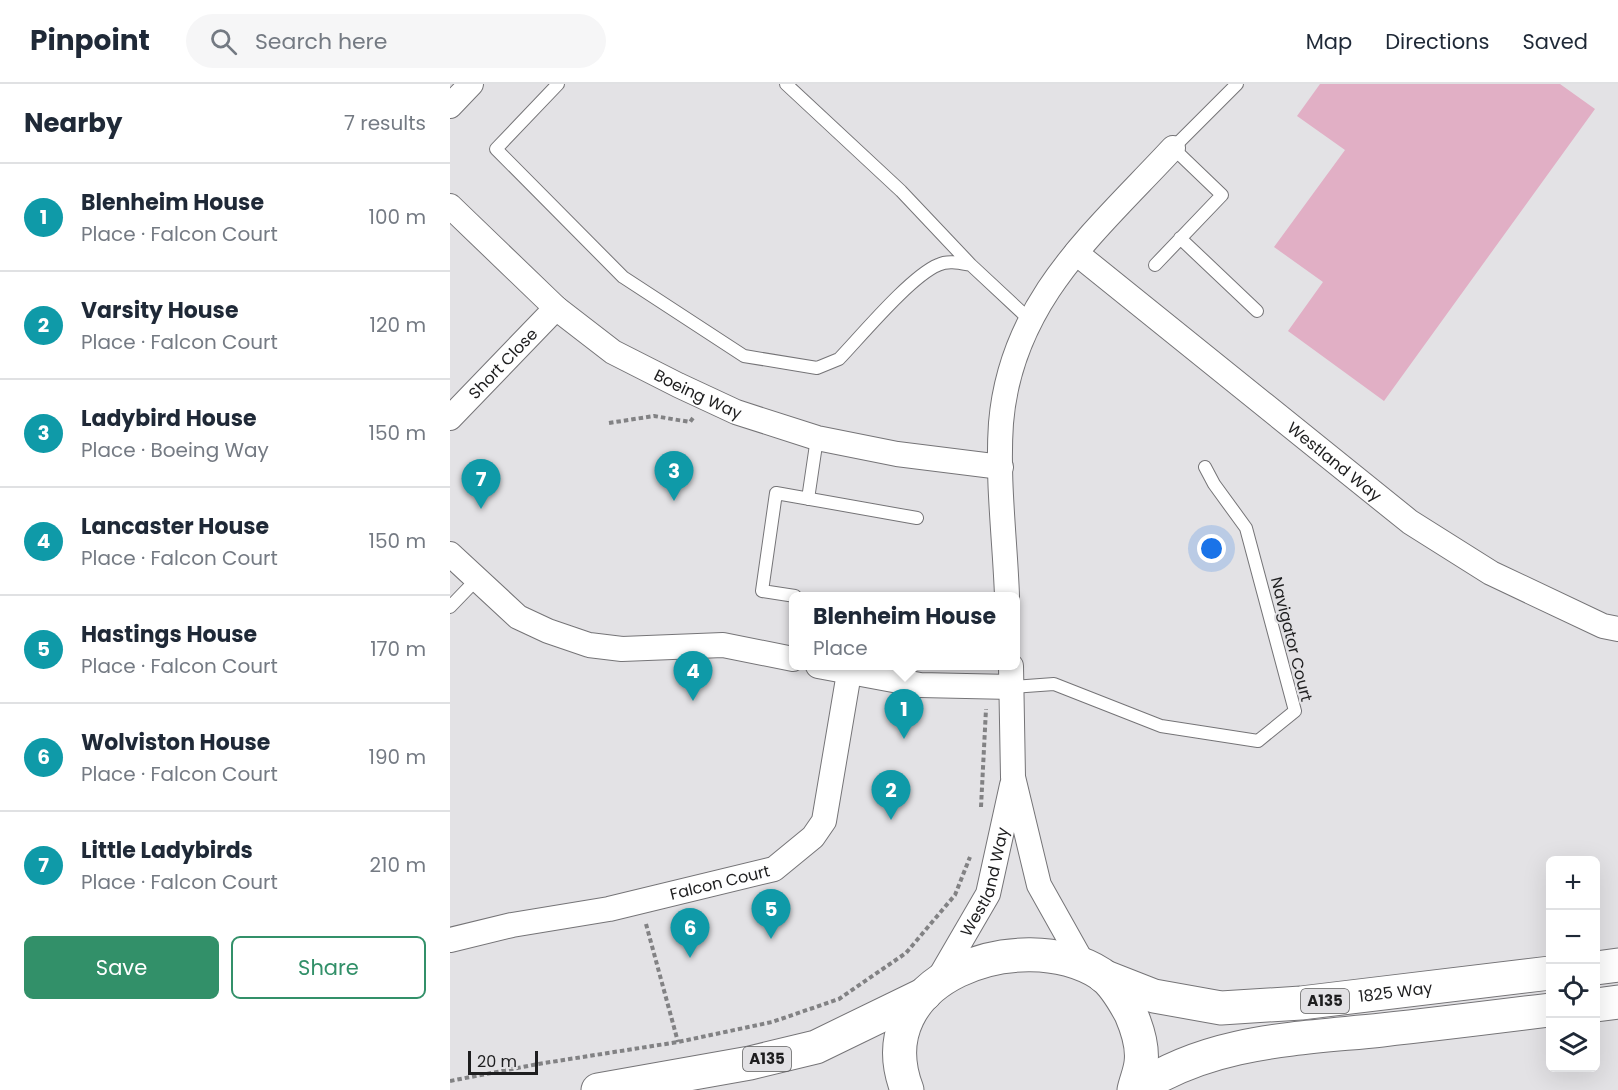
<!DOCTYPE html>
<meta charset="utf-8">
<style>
:root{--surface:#fff;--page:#f6f6f7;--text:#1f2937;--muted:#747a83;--line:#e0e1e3;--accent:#329069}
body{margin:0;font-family:Poppins,sans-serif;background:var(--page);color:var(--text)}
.controls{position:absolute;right:18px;bottom:18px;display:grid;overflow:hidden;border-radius:9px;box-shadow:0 6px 24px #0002}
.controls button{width:54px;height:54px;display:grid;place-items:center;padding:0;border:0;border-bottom:2px solid var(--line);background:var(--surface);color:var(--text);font:30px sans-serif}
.scale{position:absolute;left:18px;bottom:15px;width:70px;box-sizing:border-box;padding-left:6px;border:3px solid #1e1e1f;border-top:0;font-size:16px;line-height:21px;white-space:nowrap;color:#1e1e1f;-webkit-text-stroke:4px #e3e2e5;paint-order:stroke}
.you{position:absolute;left:762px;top:465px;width:21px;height:21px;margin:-15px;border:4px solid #fff;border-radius:50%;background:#1a73e8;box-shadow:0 0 0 9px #1a73e833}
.badge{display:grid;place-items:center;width:39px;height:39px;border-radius:50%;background:var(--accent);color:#fff;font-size:20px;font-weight:700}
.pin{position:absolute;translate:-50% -50px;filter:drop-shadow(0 2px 3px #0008)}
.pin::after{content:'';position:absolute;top:32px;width:21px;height:18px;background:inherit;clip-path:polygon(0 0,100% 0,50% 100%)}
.popup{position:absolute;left:339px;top:508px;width:231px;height:78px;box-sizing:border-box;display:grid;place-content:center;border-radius:9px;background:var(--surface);filter:drop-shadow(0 2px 4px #0005);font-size:20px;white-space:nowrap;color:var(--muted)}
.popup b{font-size:22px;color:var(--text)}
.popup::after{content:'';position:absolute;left:50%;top:100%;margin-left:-12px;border:12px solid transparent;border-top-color:var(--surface)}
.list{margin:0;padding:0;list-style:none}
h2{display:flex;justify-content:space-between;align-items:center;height:78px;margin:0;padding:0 24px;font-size:26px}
h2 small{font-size:20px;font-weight:400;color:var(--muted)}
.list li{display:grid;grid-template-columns:39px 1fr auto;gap:18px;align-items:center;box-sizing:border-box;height:108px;padding:0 24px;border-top:2px solid var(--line)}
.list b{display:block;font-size:22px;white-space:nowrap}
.list p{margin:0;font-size:20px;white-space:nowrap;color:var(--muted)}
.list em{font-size:20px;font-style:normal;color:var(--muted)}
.actions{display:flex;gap:12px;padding:18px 24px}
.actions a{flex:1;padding:14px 0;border:2px solid var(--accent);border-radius:9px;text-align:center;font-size:21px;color:var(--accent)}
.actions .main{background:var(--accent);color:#fff}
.icon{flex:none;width:33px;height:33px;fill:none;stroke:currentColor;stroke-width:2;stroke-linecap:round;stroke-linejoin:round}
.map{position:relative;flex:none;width:1168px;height:1006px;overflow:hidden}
header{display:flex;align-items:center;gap:36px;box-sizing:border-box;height:84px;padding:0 30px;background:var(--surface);border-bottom:2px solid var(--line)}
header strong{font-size:28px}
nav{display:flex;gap:33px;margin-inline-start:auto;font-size:21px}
.search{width:420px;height:54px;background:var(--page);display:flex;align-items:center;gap:15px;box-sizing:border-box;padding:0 21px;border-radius:33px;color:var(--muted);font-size:22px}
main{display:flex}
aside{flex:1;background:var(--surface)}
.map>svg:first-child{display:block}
.green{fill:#e1afc5}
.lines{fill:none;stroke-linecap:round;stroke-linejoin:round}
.service-casing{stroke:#757477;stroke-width:14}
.minor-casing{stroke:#757477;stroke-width:26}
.primary-casing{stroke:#757477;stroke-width:35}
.path{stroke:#828284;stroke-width:4;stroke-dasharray:4.5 3;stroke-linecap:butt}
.service{stroke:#fff;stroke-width:12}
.minor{stroke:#fff;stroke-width:24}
.primary{stroke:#fff;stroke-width:33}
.labels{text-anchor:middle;stroke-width:4.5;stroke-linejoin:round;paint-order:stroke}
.shield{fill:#e3e2e5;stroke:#59595a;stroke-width:1.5}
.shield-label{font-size:15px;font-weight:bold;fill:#1e1e1f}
.street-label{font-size:16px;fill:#1e1e1f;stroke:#e3e2e5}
</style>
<header>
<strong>Pinpoint</strong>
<div class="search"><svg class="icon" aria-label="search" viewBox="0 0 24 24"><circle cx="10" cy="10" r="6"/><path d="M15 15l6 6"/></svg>Search here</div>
<nav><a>Map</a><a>Directions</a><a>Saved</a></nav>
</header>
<main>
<aside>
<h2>Nearby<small>7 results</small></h2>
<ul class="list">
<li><span class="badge" style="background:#0f9aa8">1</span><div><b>Blenheim House</b><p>Place · Falcon Court</p></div><em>100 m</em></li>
<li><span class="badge" style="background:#0f9aa8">2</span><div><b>Varsity House</b><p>Place · Falcon Court</p></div><em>120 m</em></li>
<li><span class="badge" style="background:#0f9aa8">3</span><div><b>Ladybird House</b><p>Place · Boeing Way</p></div><em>150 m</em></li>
<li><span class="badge" style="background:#0f9aa8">4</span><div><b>Lancaster House</b><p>Place · Falcon Court</p></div><em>150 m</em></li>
<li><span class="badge" style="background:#0f9aa8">5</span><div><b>Hastings House</b><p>Place · Falcon Court</p></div><em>170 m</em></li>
<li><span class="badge" style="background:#0f9aa8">6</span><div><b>Wolviston House</b><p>Place · Falcon Court</p></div><em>190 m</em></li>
<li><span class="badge" style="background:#0f9aa8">7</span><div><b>Little Ladybirds</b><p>Place · Falcon Court</p></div><em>210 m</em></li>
</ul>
<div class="actions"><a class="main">Save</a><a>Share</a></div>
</aside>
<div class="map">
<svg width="1168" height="1006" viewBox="0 0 1168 1006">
<rect width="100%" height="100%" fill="#e3e2e5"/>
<!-- green -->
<path class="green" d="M 870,0 L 1110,0 L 1145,25 L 934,317 L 838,247 L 873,198 L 824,163 L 895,66 L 847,32 Z"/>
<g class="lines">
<!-- service casing -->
<g class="service-casing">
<path id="service" d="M 108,0 L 46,65 L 173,193 L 294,272 L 367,284 L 389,275 C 411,252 461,192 488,181 C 498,176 510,179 521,181
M 336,0 L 451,107 L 521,181 L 580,236
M 730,154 L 807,227
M 705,181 L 772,111 L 723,64 L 787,0
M 358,415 L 367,354
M 345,512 L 312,507 L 326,409 L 467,434
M 0,523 L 26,496
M 562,603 L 604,600 L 711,642 L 808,657 L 845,627 L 796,444 L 764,400 L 755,383"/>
</g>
<!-- minor casing -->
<g class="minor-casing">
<g id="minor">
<path d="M 0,22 L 21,0"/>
<path id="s1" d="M 0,122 L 106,224 L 163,268 L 228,301 L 286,328 L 367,354 L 447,370 L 551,383"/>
<path id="s2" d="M 626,169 L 960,438 L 1041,489 L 1153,542 L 1168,545"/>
<path id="s3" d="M 0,334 L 106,224"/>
<path d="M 0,470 L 68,533 L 98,547 L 139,561 L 172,565 L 273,561 L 343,575"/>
<path d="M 557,512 C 555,456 547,396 551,339 C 561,217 645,148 723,64"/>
<path d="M 368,582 L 470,601 L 562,603"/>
<path d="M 561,582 L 563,693 L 589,801 L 635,883"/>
<path id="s4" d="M 0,856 L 62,841 L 159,825 L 324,785 L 363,753 L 374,737 L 399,589"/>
<path id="s5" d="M 488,896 L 538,810 L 562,701"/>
</g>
</g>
<!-- primary casing -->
<g class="primary-casing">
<g id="primary">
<path d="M 1146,884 L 1168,881"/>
<path id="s6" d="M 653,892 L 704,912 L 771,924 L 851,919 L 1100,889"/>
<path d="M 1146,921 L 1168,918"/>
<path d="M 148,1006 L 300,979 L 366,963 L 475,910"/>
<path d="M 457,1006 C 414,894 570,839 651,890 C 664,899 674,917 681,930 C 687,944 693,964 691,979 C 690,988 686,997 684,1006"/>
<path d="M 686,1006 C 760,956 846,955 932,946 C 988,940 1044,933 1100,926"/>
</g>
</g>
<!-- path -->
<path class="path" d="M 159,339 L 204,332 L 240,338 L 243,334
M 531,723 L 536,625
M 196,840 L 228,958
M 0,997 L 88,980 L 228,958 L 322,938 L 389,915 L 456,869 L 505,811 L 520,773"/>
<!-- service -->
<use href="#service" class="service"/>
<!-- minor -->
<use href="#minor" class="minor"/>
<!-- primary -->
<use href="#primary" class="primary"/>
</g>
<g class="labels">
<!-- shield labels -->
<g class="shield">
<rect x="851" y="905" width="48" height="24" rx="4.5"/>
<rect x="293" y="963" width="48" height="24" rx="4.5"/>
</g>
<g class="shield-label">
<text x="875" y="922">A135</text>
<text x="317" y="980">A135</text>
</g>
<!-- street labels -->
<g class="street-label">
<text dy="6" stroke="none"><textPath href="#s3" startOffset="76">Short Close</textPath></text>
<text dy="6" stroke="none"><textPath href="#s1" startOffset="314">Boeing Way</textPath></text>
<text dy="6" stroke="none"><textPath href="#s2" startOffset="332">Westland Way</textPath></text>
<text transform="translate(842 555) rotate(76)" y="6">Navigator Court</text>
<text dy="6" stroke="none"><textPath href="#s4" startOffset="276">Falcon Court</textPath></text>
<text dy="6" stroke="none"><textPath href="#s5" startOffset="110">Westland Way</textPath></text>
<text dy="6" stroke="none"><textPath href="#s6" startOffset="298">1825 Way</textPath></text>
</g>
</g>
</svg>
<div class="controls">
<button>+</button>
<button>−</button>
<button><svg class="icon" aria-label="locate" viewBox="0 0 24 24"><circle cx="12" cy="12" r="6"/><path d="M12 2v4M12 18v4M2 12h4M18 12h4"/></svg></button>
<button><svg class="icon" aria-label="layers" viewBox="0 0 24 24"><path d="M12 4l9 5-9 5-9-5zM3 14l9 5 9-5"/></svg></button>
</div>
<div class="scale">20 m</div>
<div class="you"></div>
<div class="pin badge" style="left:454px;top:655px;background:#0f9aa8">1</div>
<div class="popup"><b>Blenheim House</b>Place</div>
<div class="pin badge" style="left:441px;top:736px;background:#0f9aa8">2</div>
<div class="pin badge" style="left:224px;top:417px;background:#0f9aa8">3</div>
<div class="pin badge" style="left:243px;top:617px;background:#0f9aa8">4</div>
<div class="pin badge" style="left:321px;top:855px;background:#0f9aa8">5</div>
<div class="pin badge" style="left:240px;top:874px;background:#0f9aa8">6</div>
<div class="pin badge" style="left:31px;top:425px;background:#0f9aa8">7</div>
</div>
</main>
